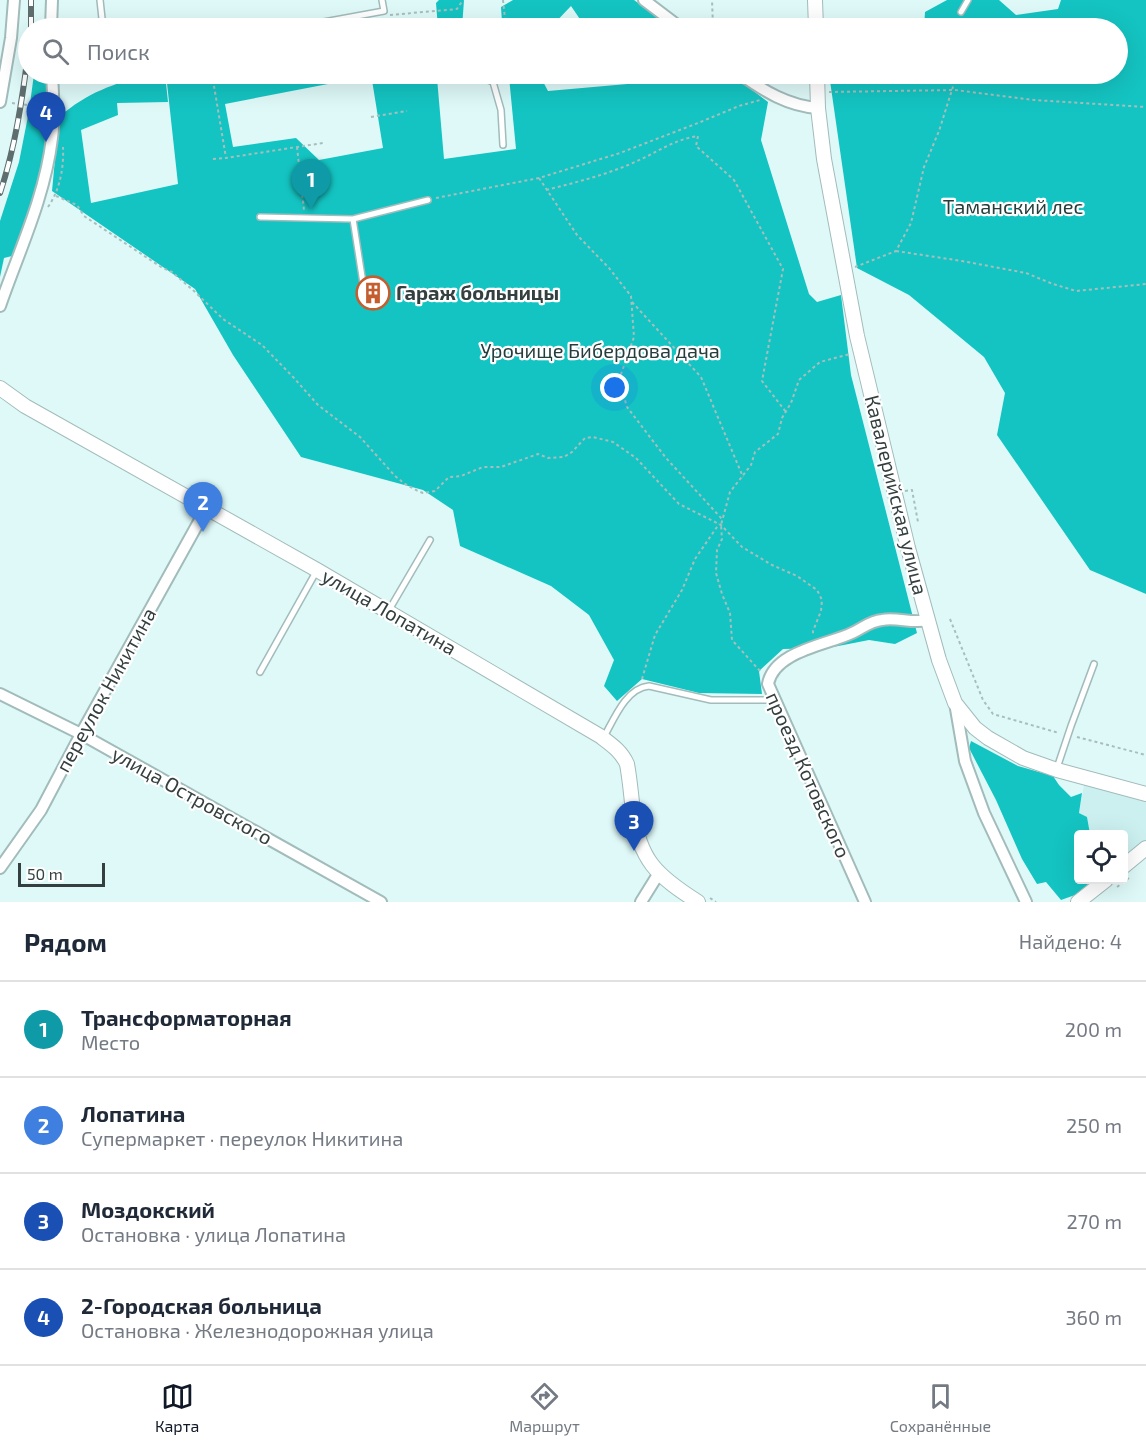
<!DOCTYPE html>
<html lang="ru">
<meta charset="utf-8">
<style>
:root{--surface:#fff;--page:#f6f6f7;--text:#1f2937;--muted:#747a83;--line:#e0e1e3;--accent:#111827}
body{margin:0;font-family:"Exo 2",sans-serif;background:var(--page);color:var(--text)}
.controls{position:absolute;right:18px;bottom:18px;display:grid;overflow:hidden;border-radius:6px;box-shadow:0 6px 24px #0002}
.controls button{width:54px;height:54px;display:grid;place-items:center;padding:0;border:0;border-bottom:2px solid var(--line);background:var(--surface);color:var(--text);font:30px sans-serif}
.scale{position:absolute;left:18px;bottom:15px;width:87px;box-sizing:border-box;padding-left:6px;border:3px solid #343f3f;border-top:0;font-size:16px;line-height:21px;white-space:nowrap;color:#343f3f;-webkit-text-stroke:4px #fff;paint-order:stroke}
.you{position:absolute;left:615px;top:388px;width:21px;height:21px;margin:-15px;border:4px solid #fff;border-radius:50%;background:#1a73e8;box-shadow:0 0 0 9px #1a73e833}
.badge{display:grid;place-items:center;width:39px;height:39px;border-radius:50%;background:var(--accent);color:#fff;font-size:20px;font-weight:700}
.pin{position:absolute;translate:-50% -50px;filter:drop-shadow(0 2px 3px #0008)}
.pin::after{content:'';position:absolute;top:32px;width:21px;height:18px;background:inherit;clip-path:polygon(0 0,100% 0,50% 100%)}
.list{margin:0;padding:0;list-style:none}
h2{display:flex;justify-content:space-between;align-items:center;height:78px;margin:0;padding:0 24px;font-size:26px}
h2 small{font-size:20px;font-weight:400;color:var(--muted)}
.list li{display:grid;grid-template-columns:39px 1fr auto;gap:18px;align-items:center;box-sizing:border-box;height:96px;padding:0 24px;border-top:2px solid var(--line)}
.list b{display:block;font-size:22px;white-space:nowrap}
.list p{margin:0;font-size:20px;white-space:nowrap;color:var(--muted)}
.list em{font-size:20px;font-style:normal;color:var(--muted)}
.icon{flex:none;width:33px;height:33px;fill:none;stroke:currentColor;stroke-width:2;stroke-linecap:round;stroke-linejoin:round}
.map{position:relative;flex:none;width:1146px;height:902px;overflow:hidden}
.search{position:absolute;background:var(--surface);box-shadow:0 6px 24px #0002;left:18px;right:18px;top:18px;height:66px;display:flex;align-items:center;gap:15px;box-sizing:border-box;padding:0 21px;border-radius:33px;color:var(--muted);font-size:22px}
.sheet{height:462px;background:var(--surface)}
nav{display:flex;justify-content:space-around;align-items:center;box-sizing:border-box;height:84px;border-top:2px solid var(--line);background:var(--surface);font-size:16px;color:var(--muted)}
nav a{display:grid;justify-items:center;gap:3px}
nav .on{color:var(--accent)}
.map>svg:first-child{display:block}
.built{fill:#cbf0ef}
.forest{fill:#14c4c2}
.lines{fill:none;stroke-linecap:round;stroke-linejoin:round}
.service-casing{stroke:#a2bcbb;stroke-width:8}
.minor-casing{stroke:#a2bcbb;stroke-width:14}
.tertiary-casing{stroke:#a2bcbb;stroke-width:16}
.path{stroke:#a8bebd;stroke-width:2;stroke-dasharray:3 3;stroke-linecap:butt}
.service{stroke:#fff;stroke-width:5}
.minor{stroke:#fff;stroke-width:10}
.tertiary{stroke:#fff;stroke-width:14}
.rail-casing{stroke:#5e6d6d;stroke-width:6}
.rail{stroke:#fff;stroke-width:4;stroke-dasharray:11;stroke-linecap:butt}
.labels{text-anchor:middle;stroke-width:4.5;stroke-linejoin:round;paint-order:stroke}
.park-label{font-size:20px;fill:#253e3d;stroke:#fff}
.poi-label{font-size:20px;font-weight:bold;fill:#343f3f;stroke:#fff;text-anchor:start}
.street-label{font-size:20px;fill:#343f3f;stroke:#fff}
</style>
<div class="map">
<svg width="1146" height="902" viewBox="0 0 1146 902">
<rect width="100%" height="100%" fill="#def9f8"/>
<!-- built -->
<path class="built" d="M 1084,785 L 1146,802 L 1146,841 L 1124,859 L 1124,834 L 1090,834 L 1087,817 L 1079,813 Z"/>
<!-- forest -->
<path class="forest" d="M 439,0 L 464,0 L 462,28 L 438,28 L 436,3 Z
M 513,0 L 634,0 L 673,28 L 586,28 L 571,6 L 550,28 L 506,28 L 502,22 L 501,7 Z
M 947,0 L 999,0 L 1016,15 L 1058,9 L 1061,0 L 1146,0 L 1146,594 L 1090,570 L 997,435 L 1005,393 L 984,357 L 909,295 L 857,268 L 829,74 L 1118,74 L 1118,28 L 924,28 L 925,12 Z
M 34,74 L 48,74 L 49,119 L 39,185 L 12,256 L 4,258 L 0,277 L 0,221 L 19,162 L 29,111 Z
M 150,74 L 165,74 L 168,102 L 117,103 L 118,115 L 81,130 L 91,203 L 178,184 L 166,74 L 358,74 L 359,78 L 225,104 L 233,147 L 296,138 L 319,160 L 383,148 L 371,74 L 430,74 L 437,78 L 444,159 L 516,149 L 509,77 L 520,74 L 539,74 L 548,91 L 650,82 L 656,74 L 731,74 L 768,102 L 761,140 L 809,294 L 817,302 L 841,295 L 851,375 L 917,633 L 895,644 L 869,640 L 828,648 L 783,649 L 759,671 L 762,694 L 699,693 L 642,679 L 617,701 L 604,686 L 614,660 L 589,615 L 551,586 L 460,546 L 453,510 L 423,490 L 301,457 L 233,355 L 195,289 L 52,191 L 59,117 C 88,92 113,84 150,74 Z
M 971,741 L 1018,766 L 1053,776 L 1059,785 L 1071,797 L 1082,793 L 1079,813 L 1087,817 L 1090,834 L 1078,834 L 1078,880 L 1093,880 L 1075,895 L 1061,900 L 1046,882 L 1037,884 L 1022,859 L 996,800 L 969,748 Z"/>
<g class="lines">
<!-- service casing -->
<g class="service-casing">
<path id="service" d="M 100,0 L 103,28
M 961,12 L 968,0
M 291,28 L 384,11 L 382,0
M 473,74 L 493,82 L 498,74
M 53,78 L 77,74
M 493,82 L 501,110 L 503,145
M 260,217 L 353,219 L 428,200
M 353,219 L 363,283
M 389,610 L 430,540
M 260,672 L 316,572
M 604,737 C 614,719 626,688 649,686 L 711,700 L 775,700
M 1057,768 L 1071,726 L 1094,664"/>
</g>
<!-- minor casing -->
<g class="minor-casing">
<path id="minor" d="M 644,0 L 681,28
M 51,28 L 52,0
M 740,74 C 764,91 788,106 818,108
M 0,102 L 11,38 L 14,0
M 0,306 C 19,251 45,197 52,138 C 55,118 53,94 52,74
M 0,694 L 81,734 L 381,902
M 955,703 L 965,761 L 984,813 L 1026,902
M 0,868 L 41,810 L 81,734 L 206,509
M 641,902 L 659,873
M 865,902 L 768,684 C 774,651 827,645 852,633 C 863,628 870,621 882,620 C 897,617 913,624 928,620"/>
</g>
<!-- tertiary casing -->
<g class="tertiary-casing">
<path id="tertiary" d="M 815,0 L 816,28
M 817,74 L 818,108 L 824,159 L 857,336 L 908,548 L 939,660 L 955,703 L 975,728 L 988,738 L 1023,758 L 1057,770 L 1146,794
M 0,388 L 25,406 L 317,570 L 600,736 C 612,745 621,751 627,764 C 630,780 631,795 633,811 C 639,860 657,876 698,902
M 1124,866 L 1146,848
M 1078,902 L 1106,880"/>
</g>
<!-- path -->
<path class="path" d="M 503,0 L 506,28
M 390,15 L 457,9 L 463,0
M 959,20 L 961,28
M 706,28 L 705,27 L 713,26 L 712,0
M 212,74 L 226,158 L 323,143
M 829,92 L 955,90 L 1034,100 L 1146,107
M 12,103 L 42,107
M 371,117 L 407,111
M 297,147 L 304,210
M 213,159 L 226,158
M 539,178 L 577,235 L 609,268 L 631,296 L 634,337 L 619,380 L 627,407 L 666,458 L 722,519
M 546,190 C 577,182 606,175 635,162 C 656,153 675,139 698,136 L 696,146 L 734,180 L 783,269 L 762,381 L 786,412
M 56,196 L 77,205 L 84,216 L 161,267 L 172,272 L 194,291 L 223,319 L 262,345 L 294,378 L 318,405 L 360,437 L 395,476 L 405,484 L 418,491 L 423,493 L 435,491 L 449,477 L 461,476 L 483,467 L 501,467 L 538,454 L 548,458 L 564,457 L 572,452 L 585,438 L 593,437 L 613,442 L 636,458 L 679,504 L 721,525 L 742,547 L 772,565 L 797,576 L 817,590 L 822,600 L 821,611 L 813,631 L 813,636
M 436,198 L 539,178 L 620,153 L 698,123 L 739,106 L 760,100
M 48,207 C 60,190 64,167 63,147
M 896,251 L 962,261 L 1026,273 L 1053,284 L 1076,291 L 1146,284
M 855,267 L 896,251 L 911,223 L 924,167 L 939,131 L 957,74
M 632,302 L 701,377 L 743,477
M 905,491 L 912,490 L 918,522
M 950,619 L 983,700 L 993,714 L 1059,733
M 760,671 L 732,640 L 730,613 L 722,594 L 716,573 L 717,550 L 722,539 L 721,525 L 730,492 L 751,465 L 755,452 L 778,434 L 782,418 L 791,403 L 799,380 L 820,362 L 850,354
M 642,679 L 655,635 L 682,590 L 695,559 L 719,524
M 1077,737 L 1146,755
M 1117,887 L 1129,878
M 710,898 L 716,902"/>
<!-- service -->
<use href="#service" class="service"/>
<!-- minor -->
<use href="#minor" class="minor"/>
<!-- tertiary -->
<use href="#tertiary" class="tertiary"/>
<!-- rail casing -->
<g class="rail-casing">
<path id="rail" d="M 31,28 L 31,0
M 0,193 C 15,148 22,101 28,54"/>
</g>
<!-- rail -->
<use href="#rail" class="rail"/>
</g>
<!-- icons -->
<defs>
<g id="building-ring" transform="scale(1.725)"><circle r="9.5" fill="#fff" stroke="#c45e30" stroke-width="1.5"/><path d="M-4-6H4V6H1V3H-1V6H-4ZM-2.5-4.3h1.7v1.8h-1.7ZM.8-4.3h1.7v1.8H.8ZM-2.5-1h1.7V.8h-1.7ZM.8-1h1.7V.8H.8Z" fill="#c45e30"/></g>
</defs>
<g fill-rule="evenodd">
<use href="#building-ring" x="373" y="293"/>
</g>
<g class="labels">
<!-- park labels -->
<g class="park-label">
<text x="1013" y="214">Таманский лес</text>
<text x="600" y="358">Урочище Бибердова дача</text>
</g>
<!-- poi labels -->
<g class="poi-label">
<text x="396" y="300">Гараж больницы</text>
</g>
<!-- street labels -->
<g class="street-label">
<text transform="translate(896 495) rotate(76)" y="7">Кавалерийская улица</text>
<text transform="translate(389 612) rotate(30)" y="7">улица Лопатина</text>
<text transform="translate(106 690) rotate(-61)" y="7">переулок Никитина</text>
<text transform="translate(808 775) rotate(66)" y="7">проезд Котовского</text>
<text transform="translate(192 796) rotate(29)" y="7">улица Островского</text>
</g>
</g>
</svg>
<div class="controls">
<button><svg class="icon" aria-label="locate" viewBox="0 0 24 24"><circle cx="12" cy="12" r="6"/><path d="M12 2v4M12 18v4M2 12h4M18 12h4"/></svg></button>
</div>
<div class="scale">50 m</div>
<div class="you"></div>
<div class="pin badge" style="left:311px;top:209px;background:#0f9aa8">1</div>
<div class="pin badge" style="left:203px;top:532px;background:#3f7fe0">2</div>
<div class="pin badge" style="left:634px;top:851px;background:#1a4fb4">3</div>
<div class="pin badge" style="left:46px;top:142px;background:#1a4fb4">4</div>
<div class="search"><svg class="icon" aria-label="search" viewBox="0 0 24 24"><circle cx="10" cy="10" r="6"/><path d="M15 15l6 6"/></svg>Поиск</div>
</div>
<section class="sheet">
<h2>Рядом<small>Найдено: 4</small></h2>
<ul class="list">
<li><span class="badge" style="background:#0f9aa8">1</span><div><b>Трансформаторная</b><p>Место</p></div><em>200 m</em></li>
<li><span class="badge" style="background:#3f7fe0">2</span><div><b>Лопатина</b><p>Супермаркет · переулок Никитина</p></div><em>250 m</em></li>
<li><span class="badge" style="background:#1a4fb4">3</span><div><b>Моздокский</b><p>Остановка · улица Лопатина</p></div><em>270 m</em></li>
<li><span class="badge" style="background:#1a4fb4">4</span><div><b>2-Городская больница</b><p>Остановка · Железнодорожная улица</p></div><em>360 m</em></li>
</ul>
</section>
<nav>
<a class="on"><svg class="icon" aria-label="map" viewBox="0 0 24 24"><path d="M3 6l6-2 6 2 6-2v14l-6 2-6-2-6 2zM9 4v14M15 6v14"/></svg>Карта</a>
<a><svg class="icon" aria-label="directions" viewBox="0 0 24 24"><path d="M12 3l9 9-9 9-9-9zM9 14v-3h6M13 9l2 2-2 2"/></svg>Маршрут</a>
<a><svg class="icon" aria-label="saved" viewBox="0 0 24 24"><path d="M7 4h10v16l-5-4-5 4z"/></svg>Сохранённые</a>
</nav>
